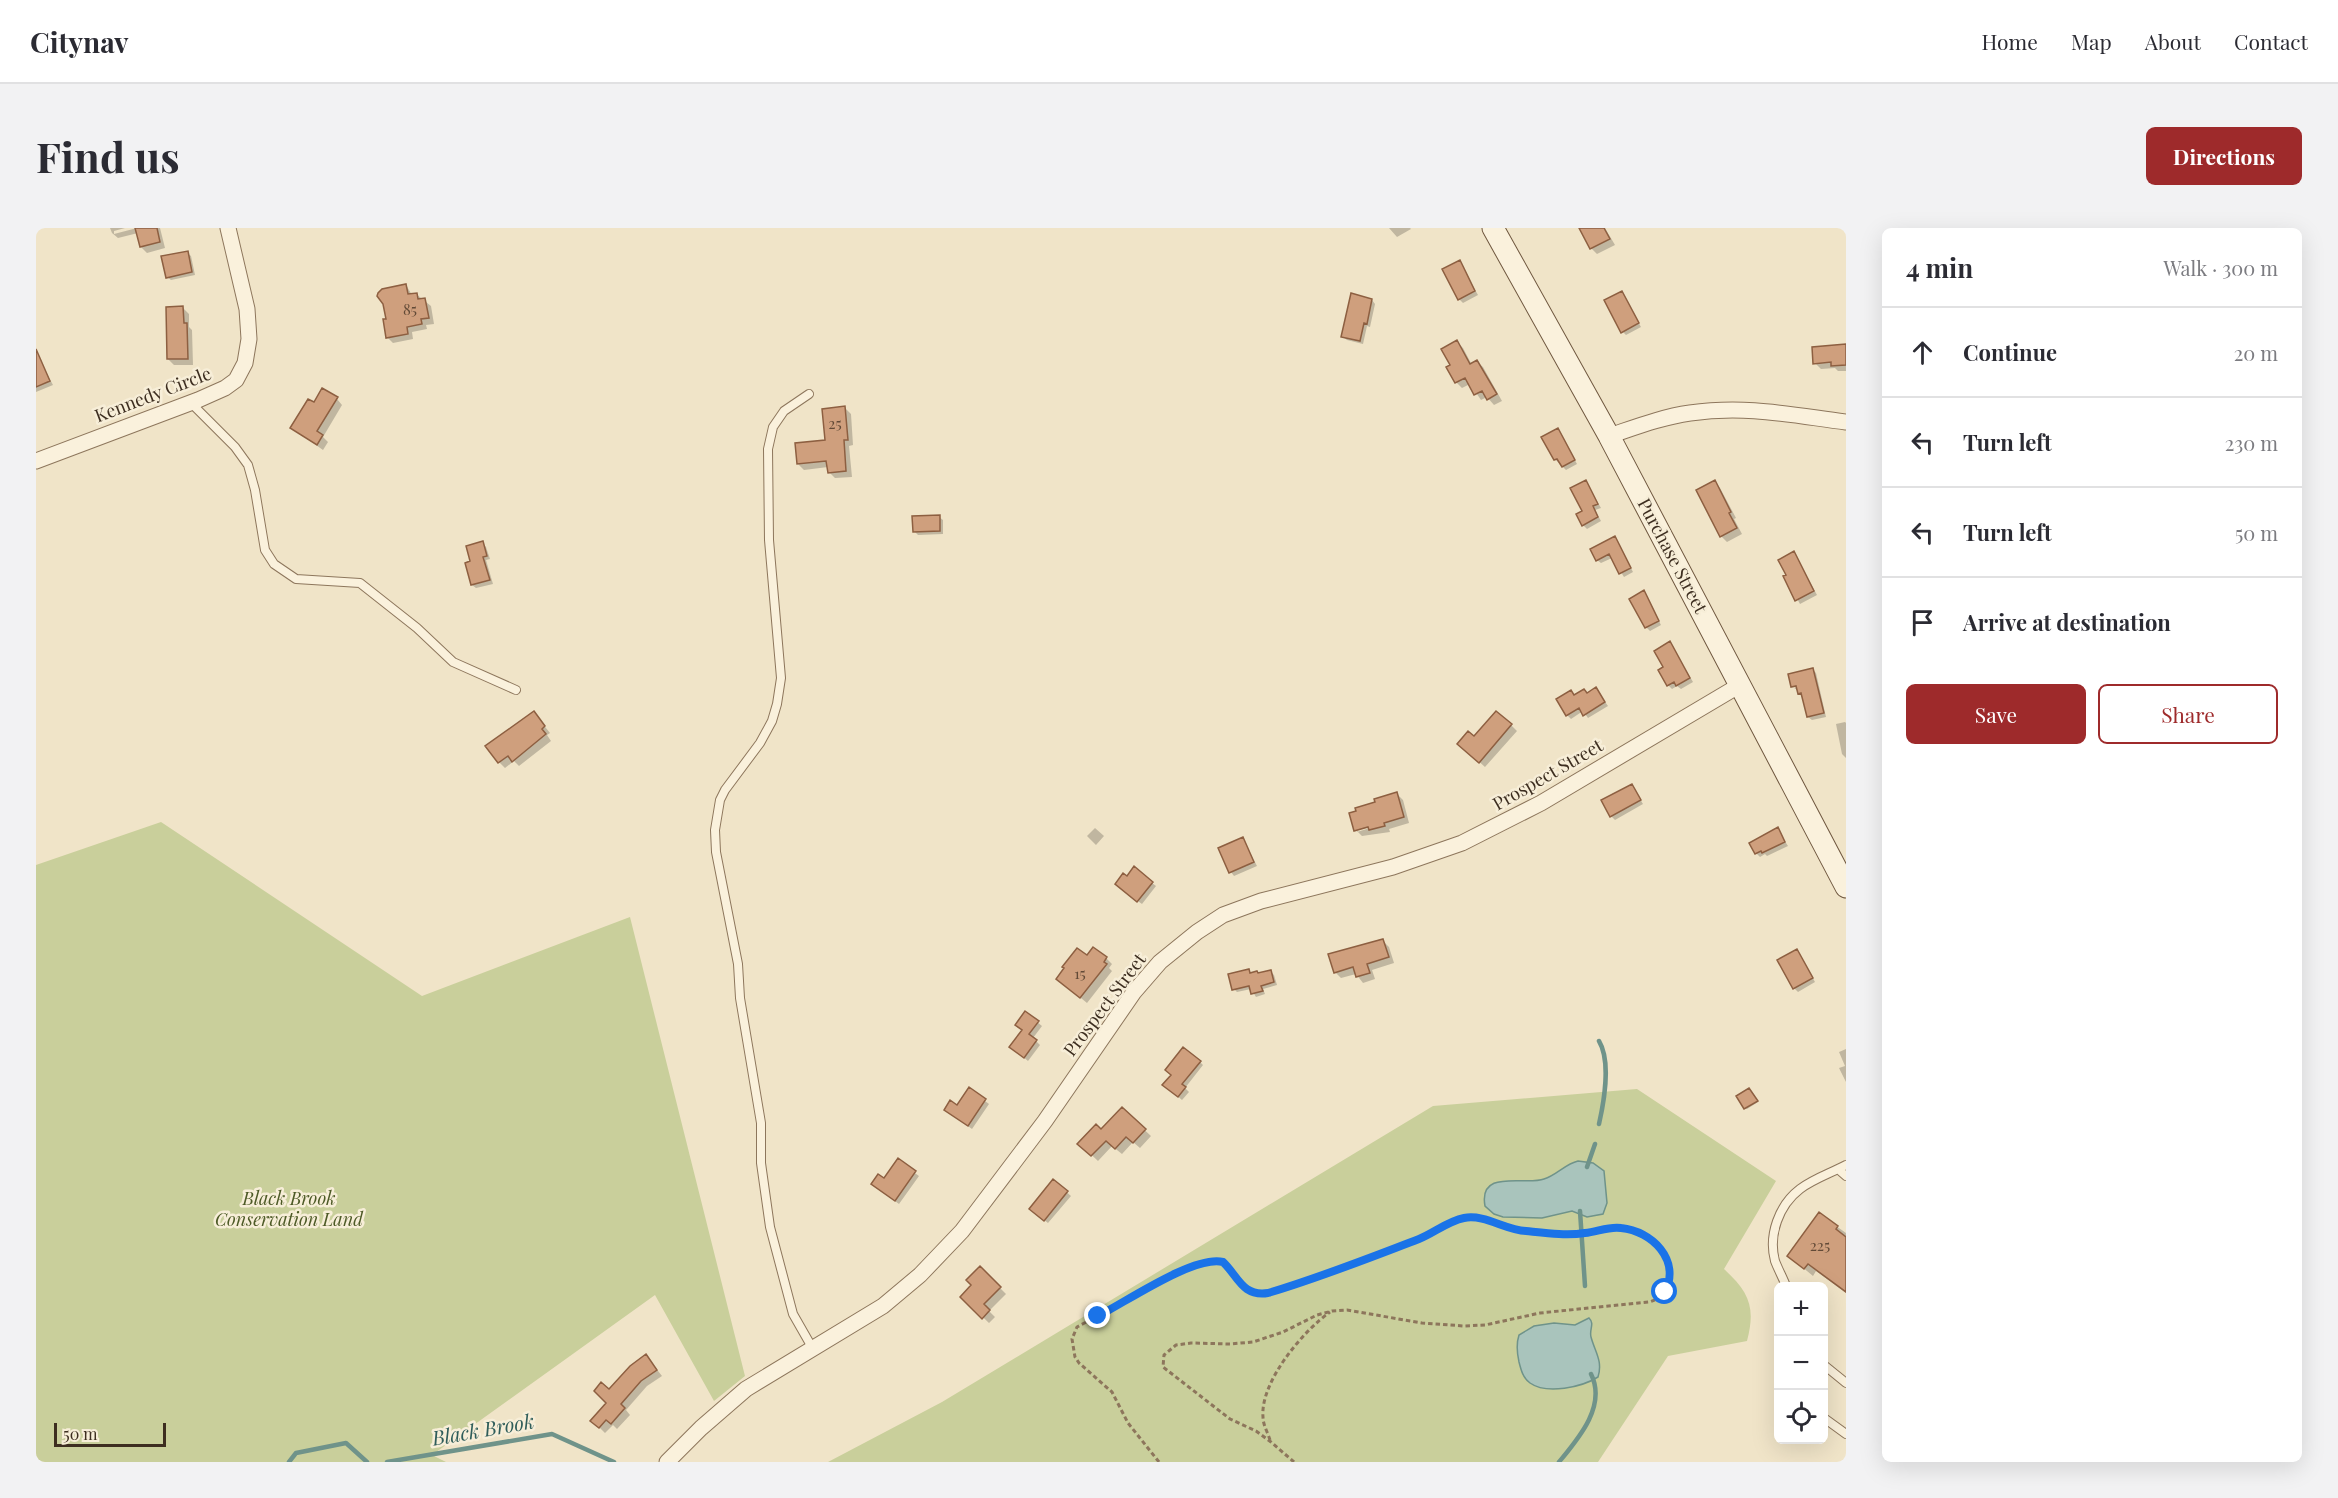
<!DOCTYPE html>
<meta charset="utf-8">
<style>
:root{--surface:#fff;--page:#f2f2f3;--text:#2b2b33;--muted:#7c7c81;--line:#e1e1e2;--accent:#9e2a2b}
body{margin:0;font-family:"Playfair Display",serif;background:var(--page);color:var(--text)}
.controls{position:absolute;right:18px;bottom:18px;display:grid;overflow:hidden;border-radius:9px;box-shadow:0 6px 24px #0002}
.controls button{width:54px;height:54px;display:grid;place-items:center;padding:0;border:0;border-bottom:2px solid var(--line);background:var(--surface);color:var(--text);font:30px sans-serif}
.scale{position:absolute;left:18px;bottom:15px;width:112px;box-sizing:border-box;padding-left:6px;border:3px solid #3d2e20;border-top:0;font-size:16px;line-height:21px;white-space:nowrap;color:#3d2e20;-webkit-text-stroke:4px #f7eed8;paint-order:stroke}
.stop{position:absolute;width:18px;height:18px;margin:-14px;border:4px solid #1a73e8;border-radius:50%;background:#fff}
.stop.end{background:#1a73e8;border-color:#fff;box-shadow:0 2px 6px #0008}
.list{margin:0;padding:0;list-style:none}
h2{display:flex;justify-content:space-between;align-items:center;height:78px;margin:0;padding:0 24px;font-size:26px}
h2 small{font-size:20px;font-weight:400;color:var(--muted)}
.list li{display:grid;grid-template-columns:39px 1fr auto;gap:18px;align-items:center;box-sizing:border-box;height:90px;padding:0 24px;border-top:2px solid var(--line)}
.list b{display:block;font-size:22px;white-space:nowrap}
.list em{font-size:20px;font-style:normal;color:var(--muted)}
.actions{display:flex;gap:12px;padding:18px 24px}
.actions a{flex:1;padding:14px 0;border:2px solid var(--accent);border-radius:9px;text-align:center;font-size:21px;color:var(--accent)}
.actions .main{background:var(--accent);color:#fff}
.icon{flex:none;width:33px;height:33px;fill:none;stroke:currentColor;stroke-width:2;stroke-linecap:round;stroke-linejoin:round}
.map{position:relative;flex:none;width:1810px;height:1234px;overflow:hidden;border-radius:9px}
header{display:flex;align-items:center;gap:36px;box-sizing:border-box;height:84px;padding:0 30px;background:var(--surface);border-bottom:2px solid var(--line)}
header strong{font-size:28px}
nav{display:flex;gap:33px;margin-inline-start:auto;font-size:21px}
.intro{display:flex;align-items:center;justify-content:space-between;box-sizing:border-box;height:144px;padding:0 36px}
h1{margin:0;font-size:42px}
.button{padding:15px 27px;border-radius:9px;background:var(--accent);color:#fff;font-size:21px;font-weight:700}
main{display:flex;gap:36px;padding:0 36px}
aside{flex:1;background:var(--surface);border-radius:9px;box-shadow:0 6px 24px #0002}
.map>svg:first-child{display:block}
.green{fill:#c9cf9b}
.water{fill:#a9c4bc;stroke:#6f938a;stroke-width:1.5}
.shadow{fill:#0003;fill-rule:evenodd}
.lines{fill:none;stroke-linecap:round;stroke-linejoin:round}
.stream{stroke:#6f938a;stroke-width:4.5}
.building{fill:#cf9f7d;stroke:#8d5f41;stroke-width:1.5}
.lane-casing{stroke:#8d765c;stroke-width:10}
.street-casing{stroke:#8d765c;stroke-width:17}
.secondary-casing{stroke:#6f573f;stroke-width:23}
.path{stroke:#8d765c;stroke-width:3;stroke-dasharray:4.5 3;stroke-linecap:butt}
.lane{stroke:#faf1dc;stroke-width:8}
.street{stroke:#faf1dc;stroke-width:15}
.secondary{stroke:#faf1dc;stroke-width:21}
.route{stroke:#1a73e8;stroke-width:8}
.labels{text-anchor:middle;stroke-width:5;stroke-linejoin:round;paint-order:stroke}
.number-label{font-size:15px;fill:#624a37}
.street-label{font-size:18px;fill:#3d2e20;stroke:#f7eed8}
.park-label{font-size:18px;font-style:italic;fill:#4d5a26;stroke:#f7eed8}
.water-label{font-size:20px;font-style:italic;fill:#2f5d5a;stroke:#f7eed8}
</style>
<header>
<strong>Citynav</strong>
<nav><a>Home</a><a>Map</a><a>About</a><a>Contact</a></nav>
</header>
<div class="intro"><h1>Find us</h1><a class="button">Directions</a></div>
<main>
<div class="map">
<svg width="1810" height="1234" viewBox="0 0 1810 1234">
<rect width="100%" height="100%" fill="#f0e4c8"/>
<!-- green -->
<path class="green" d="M 125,594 L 386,768 L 594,689 L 709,1148 L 678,1173 L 619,1067 L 396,1227 L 410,1234 L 0,1234 L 0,637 Z
M 1601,861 L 1740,953 L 1688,1041 C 1713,1064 1720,1079 1711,1113 L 1632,1128 L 1562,1234 L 792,1234 L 906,1174 L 1397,878 Z"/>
<!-- water -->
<path class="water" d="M 1542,933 L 1557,935 L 1568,943 L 1571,975 L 1567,986 L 1551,989 L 1536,983 L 1506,990 L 1467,989 L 1458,986 L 1449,978 C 1442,940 1490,958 1508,951 C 1521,947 1529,936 1542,933 Z
M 1553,1090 C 1559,1096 1553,1101 1555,1109 C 1559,1124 1567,1133 1562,1149 C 1546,1159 1511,1167 1494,1155 C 1487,1150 1485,1142 1483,1134 C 1481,1125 1480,1116 1483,1107 L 1498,1098 L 1518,1095 L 1539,1097 Z"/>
<!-- shadow -->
<path class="shadow" d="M 74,0 L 89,0 L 78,3 L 78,6 L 101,0 L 124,0 L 129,20 L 111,25 L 105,19 L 102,5 L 82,10 L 76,5 Z
M 1353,0 L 1374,0 L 1375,1 L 1361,9 Z
M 1544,0 L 1569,0 L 1579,17 L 1561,26 L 1555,20 Z
M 151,25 L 155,28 L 159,47 L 135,52 L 131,49 Z
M 1423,34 L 1442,67 L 1427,75 L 1423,71 Z
M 370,57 L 376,67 L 380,66 L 395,78 L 398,96 L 390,97 L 391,101 L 376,104 L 377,111 L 357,115 L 351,109 L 351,92 Z
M 1585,64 L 1605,99 L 1590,107 L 1587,104 Z
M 1336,72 L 1339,76 L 1334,99 L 1331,98 L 1327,116 L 1311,112 L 1307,109 Z
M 147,80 L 153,86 L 153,99 L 156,102 L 157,137 L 138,137 L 132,131 Z
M 1421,114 L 1427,120 L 1436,137 L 1441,134 L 1447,139 L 1466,173 L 1458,177 L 1451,169 L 1445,172 L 1434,156 L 1426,160 L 1420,154 L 1412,140 L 1416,137 Z
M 1810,118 L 1810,143 L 1802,143 L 1799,140 L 1785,141 L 1779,135 Z
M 1,127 L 17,157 L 0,164 L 0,128 Z
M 301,171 L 306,177 L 287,209 L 292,214 L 287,222 L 256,200 L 278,176 Z
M 809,180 L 815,186 L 817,217 L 813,218 L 816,249 L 799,250 L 793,244 L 792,239 L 768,242 L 762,236 L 791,214 Z
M 1522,202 L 1541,236 L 1530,242 L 1519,231 Z
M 1550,254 L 1565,280 L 1559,282 L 1565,293 L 1551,301 L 1547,297 Z
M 1679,254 L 1684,260 L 1700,290 L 1698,291 L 1706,306 L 1691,314 L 1685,308 Z
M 903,289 L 907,292 L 907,306 L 882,307 L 878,303 Z
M 1579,310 L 1597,344 L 1588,349 L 1576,330 L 1565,335 L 1561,332 Z
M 446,315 L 450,319 L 454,331 L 450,332 L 457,356 L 440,360 L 436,357 L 436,334 Z
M 1758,325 L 1781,367 L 1764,376 L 1749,349 L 1752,347 Z
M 1608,364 L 1625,397 L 1614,403 L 1610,399 Z
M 1634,415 L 1657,454 L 1645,461 L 1641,458 L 1636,461 L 1632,457 L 1629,440 Z
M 1776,441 L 1780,445 L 1790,489 L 1776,492 L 1772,489 L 1767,469 L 1762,462 L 1758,460 L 1768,458 L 1767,455 L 1757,459 L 1754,447 Z
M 1560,461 L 1572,478 L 1552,490 L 1547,483 L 1535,491 L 1531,487 L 1539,468 L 1551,466 Z
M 498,485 L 514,505 L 511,507 L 515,513 L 483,538 L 478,533 L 469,540 L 463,534 Z
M 1809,494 L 1810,495 L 1810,530 L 1806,526 L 1800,496 Z
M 1475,497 L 1481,503 L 1449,539 L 1429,521 Z
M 1596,558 L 1607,576 L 1579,592 L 1575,588 Z
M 1361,566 L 1367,572 L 1373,595 L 1353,601 L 1354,604 L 1326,608 L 1320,602 L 1341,575 ZM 1339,595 L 1340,598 L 1321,604 L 1321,600 Z
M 1059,600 L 1068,608 L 1060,617 L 1051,608 Z
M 1741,601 L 1752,618 L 1731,628 L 1729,626 L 1724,629 L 1720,625 Z
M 1207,611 L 1221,638 L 1198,648 L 1195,644 Z
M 1116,655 L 1120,658 L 1106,676 L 1084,660 Z
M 1347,713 L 1353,719 L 1358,735 L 1336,742 L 1339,751 L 1327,755 L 1320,746 L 1305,750 L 1299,744 Z
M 1764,727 L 1779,754 L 1762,764 L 1758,760 Z
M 1051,729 L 1070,730 L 1076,736 L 1073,740 L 1076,743 L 1051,775 L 1028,756 Z
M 1213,743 L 1216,746 L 1223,747 L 1234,743 L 1238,747 L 1241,757 L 1227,761 L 1229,766 L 1220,769 L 1215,761 L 1201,764 L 1198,761 Z
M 990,785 L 1006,798 L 997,810 L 1004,817 L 992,833 L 979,822 L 987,802 Z
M 1810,821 L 1810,854 L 1803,840 L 1809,838 L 1803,824 Z
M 1164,834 L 1167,837 L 1149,860 L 1153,864 L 1146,872 L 1132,860 Z
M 933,861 L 953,876 L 936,901 L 914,885 L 921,879 Z
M 1715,863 L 1722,874 L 1711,881 L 1709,880 Z
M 1086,881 L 1115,908 L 1104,920 L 1097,914 L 1086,926 L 1076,918 L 1062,933 L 1043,915 L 1065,903 Z
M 862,933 L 883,948 L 863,976 L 841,960 Z
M 1018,953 L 1035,968 L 1012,995 L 998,984 Z
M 1783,986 L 1810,1005 L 1810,1065 L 1780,1043 L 1777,1048 L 1753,1028 Z
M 944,1040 L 970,1066 L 953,1083 L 959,1089 L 953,1095 L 926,1069 L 937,1057 Z
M 615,1134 L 626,1148 L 611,1158 L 590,1182 L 594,1187 L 581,1201 L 577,1197 L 569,1205 L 557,1193 L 572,1175 L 573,1163 Z"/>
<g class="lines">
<!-- stream -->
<path class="stream" d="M 1563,896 C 1568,874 1575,833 1563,813
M 1551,939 L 1559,916
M 1544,983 L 1549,1058
M 253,1234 L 260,1225 L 310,1215 L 331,1234
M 351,1234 L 516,1206 L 578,1234
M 1523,1234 C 1542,1211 1571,1178 1555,1146"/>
</g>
<!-- building -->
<path class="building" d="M 99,0 L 121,0 L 124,14 L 104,19 Z
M 1543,0 L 1568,0 L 1574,11 L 1554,21 Z
M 152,23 L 156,44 L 130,50 L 125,28 Z
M 1424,32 L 1439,63 L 1422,72 L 1406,41 Z
M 370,56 L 372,66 L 381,65 L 382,71 L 389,70 L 393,90 L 385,91 L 386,96 L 371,99 L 372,106 L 350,110 L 347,91 L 350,91 L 347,76 L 341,68 L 342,65 L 346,61 Z
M 1586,63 L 1603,95 L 1585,105 L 1568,72 Z
M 1315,65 L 1336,71 L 1331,96 L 1328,95 L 1324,113 L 1305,109 Z
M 147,78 L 148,95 L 151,95 L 152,131 L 131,131 L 130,79 Z
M 1421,112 L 1434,136 L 1441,132 L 1461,166 L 1451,172 L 1446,163 L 1438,167 L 1429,150 L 1419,155 L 1410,139 L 1414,137 L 1405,121 Z
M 1810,116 L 1810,137 L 1795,138 L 1795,134 L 1777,136 L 1776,119 Z
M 0,121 L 14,153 L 0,159 Z
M 286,160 L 302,169 L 281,203 L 287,207 L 281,217 L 254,200 L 272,171 L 278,174 Z
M 809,178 L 812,212 L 808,212 L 810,243 L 792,245 L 790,233 L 761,236 L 759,215 L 789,212 L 786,181 Z
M 1522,200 L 1539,232 L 1526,239 L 1521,231 L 1518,232 L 1505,209 Z
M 1550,252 L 1562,276 L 1557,278 L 1562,289 L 1546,298 L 1540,286 L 1546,283 L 1534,260 Z
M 1679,252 L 1695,284 L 1693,285 L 1701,300 L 1684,309 L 1660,262 Z
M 904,287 L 904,303 L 877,304 L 876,288 Z
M 1579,308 L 1595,340 L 1583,346 L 1573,326 L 1560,333 L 1554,321 Z
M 447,313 L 451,328 L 447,329 L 454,352 L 435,357 L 429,335 L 434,333 L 430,318 Z
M 1758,323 L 1778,363 L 1759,373 L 1747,348 L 1750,347 L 1742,332 Z
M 1608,362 L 1623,393 L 1609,400 L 1593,371 Z
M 1634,413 L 1654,450 L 1640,458 L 1638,454 L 1631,458 L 1622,442 L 1627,439 L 1618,423 Z
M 1777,440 L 1788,485 L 1771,489 L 1765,465 L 1762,466 L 1760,458 L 1755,459 L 1752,446 Z
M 1560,459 L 1569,474 L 1547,488 L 1543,480 L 1530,488 L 1520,471 L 1535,462 L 1538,467 L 1548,461 L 1551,465 Z
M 498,483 L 509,498 L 506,501 L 510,506 L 476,534 L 472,528 L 462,535 L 449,518 Z
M 1460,483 L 1476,496 L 1443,535 L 1421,516 L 1432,503 L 1438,508 Z
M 1596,556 L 1605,572 L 1574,589 L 1565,572 Z
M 1361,564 L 1368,589 L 1348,595 L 1349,598 L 1333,602 L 1332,599 L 1318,603 L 1313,585 L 1320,583 L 1319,580 L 1339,574 L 1338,571 Z
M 1742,599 L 1749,614 L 1726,625 L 1725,623 L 1719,626 L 1713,615 Z
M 1207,609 L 1218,634 L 1193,645 L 1182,620 Z
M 1098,638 L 1117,654 L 1101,674 L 1079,656 L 1087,645 L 1091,648 Z
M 1347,711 L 1353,729 L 1331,736 L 1334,745 L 1320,749 L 1317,739 L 1298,745 L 1292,726 Z
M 1057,719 L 1071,729 L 1068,734 L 1071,736 L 1044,770 L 1020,751 L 1028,740 L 1026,739 L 1041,720 L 1051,727 Z
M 1761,721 L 1777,750 L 1757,761 L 1741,732 Z
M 1213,741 L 1214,745 L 1221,743 L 1222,745 L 1235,742 L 1238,754 L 1225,758 L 1227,763 L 1215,766 L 1213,758 L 1196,762 L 1192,746 Z
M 989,783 L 1003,793 L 993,806 L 1001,812 L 988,830 L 973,819 L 986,802 L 979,797 Z
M 1147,819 L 1165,833 L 1146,856 L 1150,859 L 1142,869 L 1126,857 L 1135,847 L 1129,842 Z
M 933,859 L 950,871 L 932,898 L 908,882 L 914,872 L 921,877 Z
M 1713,860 L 1722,873 L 1708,881 L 1700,868 Z
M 1086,879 L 1110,901 L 1097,915 L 1090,909 L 1079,921 L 1070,913 L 1055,928 L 1041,916 L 1060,896 L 1065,901 Z
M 862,930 L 880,943 L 859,973 L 835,956 L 842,946 L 848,950 Z
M 1017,951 L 1032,963 L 1008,993 L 993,981 Z
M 1783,984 L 1802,998 L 1800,1001 L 1810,1009 L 1810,1064 L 1772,1036 L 1768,1041 L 1751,1028 Z
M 944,1038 L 965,1059 L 948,1076 L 954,1082 L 946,1091 L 924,1069 L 935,1057 L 930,1052 Z
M 610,1126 L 621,1142 L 605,1153 L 585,1176 L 589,1180 L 575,1196 L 570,1192 L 563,1200 L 554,1193 L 570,1175 L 558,1163 L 565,1154 L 573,1161 L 594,1138 Z"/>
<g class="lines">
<!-- lane casing -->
<g class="lane-casing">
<path id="lane" d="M 773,166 L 748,183 L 737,199 L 732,221 L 733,312 L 745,450 L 741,476 L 736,493 L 724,515 L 689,562 L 684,572 L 679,602 L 680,624 L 702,736 L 704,770 L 725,895 L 725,935 L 734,999 L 757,1086 L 777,1121
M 155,175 L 199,219 L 212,237 L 219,262 L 229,322 L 238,336 L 260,351 L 324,355 L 381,400 L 417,434 L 480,462
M 1802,941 L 1810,948
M 1750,1058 C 1747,1050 1742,1041 1739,1033 C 1732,1007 1743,977 1764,961 C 1777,951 1795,945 1810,937
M 1788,1137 L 1810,1155
M 1788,1190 L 1810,1206"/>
</g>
<!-- street casing -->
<g class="street-casing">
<path id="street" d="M 1573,208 C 1600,199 1626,189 1654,185 C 1710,177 1755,187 1810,194
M 0,233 L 162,172 L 189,160 L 200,152 L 209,135 L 213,111 L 211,81 L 192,0
M 631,1234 L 665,1200 L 710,1161 L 847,1078 L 884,1047 L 926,1003 L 1009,893 L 1098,764 L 1124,734 L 1161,704 L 1187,687 L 1225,673 L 1357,639 L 1426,615 L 1505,575 L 1704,457"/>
</g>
<!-- secondary casing -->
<g class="secondary-casing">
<path id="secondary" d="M 1457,0 L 1573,208 L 1810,659"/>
</g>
<!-- path -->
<path class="path" d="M 1234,1212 C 1232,1205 1227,1197 1227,1189 C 1224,1154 1267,1103 1294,1084
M 1123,1234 L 1092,1195 L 1076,1164 L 1043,1135 L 1039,1129 L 1036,1111 L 1041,1099 C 1059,1089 1077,1081 1094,1071 C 1111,1061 1167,1025 1187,1033 C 1191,1035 1193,1040 1195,1044 C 1203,1058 1215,1067 1232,1065 C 1283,1050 1334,1030 1383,1011 C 1400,1004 1415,990 1433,989 C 1452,989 1468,1001 1486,1003 C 1502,1006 1521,1007 1537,1006 C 1552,1006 1566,1000 1582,1000 C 1608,1001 1639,1023 1633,1052 C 1631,1063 1624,1071 1613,1074 L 1504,1085 L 1449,1097 L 1428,1098 L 1386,1095 L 1311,1082 L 1296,1083 L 1281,1087 L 1247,1104 L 1217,1114 L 1194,1116 L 1155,1115 L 1140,1117 L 1128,1127 L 1127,1139 L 1194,1191 L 1220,1203 L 1235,1214 L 1258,1234"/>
<!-- lane -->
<use href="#lane" class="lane"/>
<!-- street -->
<use href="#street" class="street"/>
<!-- secondary -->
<use href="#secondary" class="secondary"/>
</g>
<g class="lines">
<!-- route -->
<path class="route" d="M 1062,1088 C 1090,1074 1158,1027 1187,1034 C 1202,1048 1206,1069 1232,1065 C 1283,1050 1333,1030 1383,1011 C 1398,1005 1412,993 1428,990 C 1449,986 1469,1002 1490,1003 C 1509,1005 1530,1008 1549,1005 C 1561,1004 1573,998 1585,1000 C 1616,1003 1645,1032 1629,1064"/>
</g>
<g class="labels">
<!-- number labels -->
<g class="number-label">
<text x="374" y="87">85</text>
<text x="799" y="201">25</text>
<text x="1044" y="751">15</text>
<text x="1784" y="1023">225</text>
</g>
<!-- street labels -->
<g class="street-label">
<text transform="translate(117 167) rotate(-21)" y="6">Kennedy Circle</text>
<text transform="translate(1636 328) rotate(62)" y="6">Purchase Street</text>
<text transform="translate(1512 547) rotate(-30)" y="6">Prospect Street</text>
<text transform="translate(1069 777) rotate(-53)" y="6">Prospect Street</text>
</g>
<!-- park labels -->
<g class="park-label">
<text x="253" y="977">Black Brook<tspan x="253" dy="21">Conservation Land</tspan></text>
</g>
<!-- water labels -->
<g class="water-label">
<text transform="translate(447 1202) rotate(-10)" y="7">Black Brook</text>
</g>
</g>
</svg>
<div class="controls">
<button>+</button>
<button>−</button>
<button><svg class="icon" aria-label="locate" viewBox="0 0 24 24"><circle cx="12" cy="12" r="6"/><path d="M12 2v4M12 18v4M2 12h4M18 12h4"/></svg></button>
</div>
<div class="scale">50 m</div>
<div class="stop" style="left:1629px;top:1064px"></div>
<div class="stop end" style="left:1062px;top:1088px"></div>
</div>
<aside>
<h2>4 min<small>Walk · 300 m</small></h2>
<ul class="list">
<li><svg class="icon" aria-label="ahead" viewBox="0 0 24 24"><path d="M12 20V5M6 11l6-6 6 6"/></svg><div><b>Continue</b></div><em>20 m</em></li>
<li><svg class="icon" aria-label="left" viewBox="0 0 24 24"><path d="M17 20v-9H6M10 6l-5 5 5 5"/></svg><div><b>Turn left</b></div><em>230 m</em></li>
<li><svg class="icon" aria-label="left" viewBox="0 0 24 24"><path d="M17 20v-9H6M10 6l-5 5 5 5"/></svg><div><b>Turn left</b></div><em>50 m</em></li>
<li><svg class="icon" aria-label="arrive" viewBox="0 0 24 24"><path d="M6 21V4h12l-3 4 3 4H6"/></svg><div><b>Arrive at destination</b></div></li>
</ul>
<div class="actions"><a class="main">Save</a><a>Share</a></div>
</aside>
</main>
